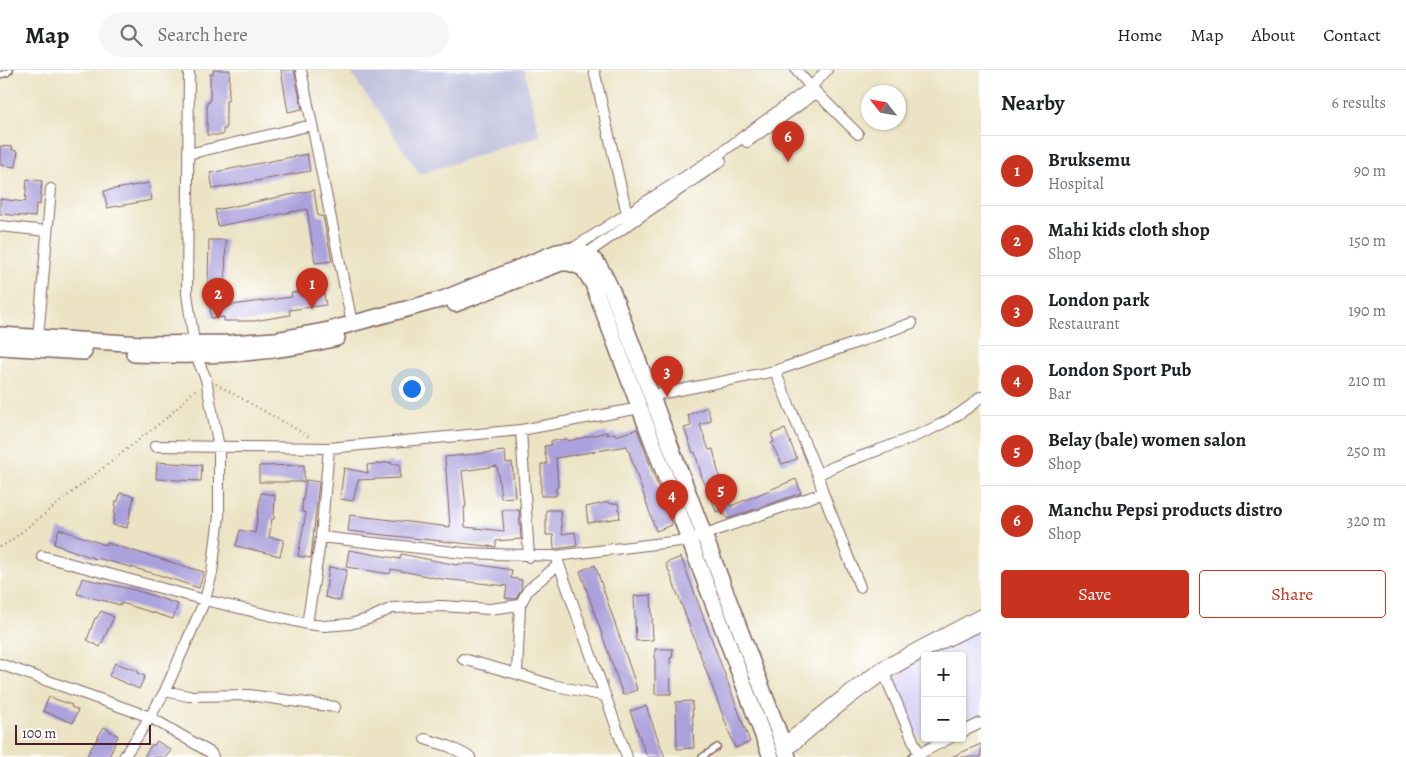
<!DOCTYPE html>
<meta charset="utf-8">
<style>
:root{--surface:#fff;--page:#f6f6f6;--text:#202124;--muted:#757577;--line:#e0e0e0;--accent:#c8321e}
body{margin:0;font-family:Alegreya,serif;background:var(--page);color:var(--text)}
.controls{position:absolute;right:15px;bottom:15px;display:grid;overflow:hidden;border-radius:5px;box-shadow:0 1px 4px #0004}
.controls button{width:45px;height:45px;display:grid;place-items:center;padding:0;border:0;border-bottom:1px solid var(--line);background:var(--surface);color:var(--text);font:25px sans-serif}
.compass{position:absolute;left:861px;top:15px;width:45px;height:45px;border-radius:50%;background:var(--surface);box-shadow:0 1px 4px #0004;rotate:301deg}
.scale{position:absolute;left:15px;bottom:12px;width:136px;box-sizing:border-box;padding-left:5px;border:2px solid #4a1f2b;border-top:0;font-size:14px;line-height:18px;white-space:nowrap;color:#4a1f2b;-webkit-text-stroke:4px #fff;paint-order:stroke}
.you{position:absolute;left:411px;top:318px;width:18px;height:18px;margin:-12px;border:4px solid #fff;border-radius:50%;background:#1a73e8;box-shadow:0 0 0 8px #1a73e833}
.badge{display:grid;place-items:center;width:32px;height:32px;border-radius:50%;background:var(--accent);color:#fff;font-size:16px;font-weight:700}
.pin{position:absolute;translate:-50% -41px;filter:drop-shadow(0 1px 2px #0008)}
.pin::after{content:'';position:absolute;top:26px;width:18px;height:15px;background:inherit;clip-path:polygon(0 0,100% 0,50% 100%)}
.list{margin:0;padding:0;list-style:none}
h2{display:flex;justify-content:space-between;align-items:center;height:65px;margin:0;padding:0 20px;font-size:21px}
h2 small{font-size:16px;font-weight:400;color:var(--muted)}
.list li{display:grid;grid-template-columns:32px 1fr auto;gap:15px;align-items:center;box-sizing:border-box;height:70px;padding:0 20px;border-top:1px solid var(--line)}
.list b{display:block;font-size:19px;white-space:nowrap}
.list p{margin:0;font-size:16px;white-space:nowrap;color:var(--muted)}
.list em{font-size:16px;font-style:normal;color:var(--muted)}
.actions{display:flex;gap:10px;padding:15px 20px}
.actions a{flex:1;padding:11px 0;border:1px solid var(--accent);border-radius:5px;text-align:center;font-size:18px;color:var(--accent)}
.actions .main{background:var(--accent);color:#fff}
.icon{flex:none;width:28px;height:28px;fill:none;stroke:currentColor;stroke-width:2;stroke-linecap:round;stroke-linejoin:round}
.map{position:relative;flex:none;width:981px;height:687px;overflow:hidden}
header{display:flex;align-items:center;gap:30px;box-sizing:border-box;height:70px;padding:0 25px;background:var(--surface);border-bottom:1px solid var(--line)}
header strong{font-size:24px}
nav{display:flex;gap:28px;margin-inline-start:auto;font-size:18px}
.search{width:350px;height:45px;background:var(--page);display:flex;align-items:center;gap:12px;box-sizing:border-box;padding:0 18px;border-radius:28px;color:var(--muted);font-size:19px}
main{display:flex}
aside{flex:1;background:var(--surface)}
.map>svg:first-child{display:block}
.built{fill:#dbd6f7}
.industrial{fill:#c1c2dd}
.building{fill:#aba1dc}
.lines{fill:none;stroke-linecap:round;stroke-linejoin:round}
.lane-casing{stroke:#826460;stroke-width:8}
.street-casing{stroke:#826460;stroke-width:12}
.secondary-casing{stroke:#826460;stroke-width:18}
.path{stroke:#826460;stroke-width:2;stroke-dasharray:1 4;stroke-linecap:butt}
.lane{stroke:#fff;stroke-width:5}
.street{stroke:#fff;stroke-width:10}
.secondary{stroke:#fff;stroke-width:15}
</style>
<header>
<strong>Map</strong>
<div class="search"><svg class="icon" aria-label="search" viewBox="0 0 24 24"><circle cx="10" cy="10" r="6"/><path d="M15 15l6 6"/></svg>Search here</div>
<nav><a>Home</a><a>Map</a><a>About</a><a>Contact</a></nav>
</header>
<main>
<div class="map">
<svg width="981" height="687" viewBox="0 0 981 687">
<rect width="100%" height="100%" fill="#fff"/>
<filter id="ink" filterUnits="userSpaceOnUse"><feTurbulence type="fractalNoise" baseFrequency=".02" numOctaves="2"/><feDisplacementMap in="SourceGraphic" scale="10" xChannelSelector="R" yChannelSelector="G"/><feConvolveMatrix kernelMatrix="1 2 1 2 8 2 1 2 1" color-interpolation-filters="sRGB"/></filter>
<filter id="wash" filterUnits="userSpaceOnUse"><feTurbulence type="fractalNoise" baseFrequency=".0096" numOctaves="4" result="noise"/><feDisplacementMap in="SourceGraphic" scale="20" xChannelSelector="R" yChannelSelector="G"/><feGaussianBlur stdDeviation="1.12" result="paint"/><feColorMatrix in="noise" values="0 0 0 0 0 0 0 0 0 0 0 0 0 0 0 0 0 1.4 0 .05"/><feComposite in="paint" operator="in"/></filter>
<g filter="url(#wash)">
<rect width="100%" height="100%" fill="#ebe3c3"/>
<!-- built -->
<path class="built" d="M 981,559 L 981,648 L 962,657 L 962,586 L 926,586 Z
M 925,586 L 925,668 L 942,668 L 932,673 L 917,666 L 891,605 Z"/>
<!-- industrial -->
<path class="industrial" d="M 349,0 L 524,0 L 540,66 L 420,104 Z"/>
<g id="blocks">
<!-- building -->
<path class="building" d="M 213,0 L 230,0 L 228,31 L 226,31 L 226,59 L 223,59 L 223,65 L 207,65 L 207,32 L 210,32 L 210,4 L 213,4 Z
M 281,0 L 294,0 L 302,39 L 288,42 Z
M 0,76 L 13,77 L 12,80 L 18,81 L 16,97 L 0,95 Z
M 307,84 L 310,101 L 213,119 L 210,103 Z
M 27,109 L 42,111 L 40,135 L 36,134 L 35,147 L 0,144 L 0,129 L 25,132 Z
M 149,113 L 152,130 L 107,138 L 104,121 Z
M 314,120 L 318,146 L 323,146 L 332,191 L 315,193 L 307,139 L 218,156 L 215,140 Z
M 209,170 L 226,170 L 225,216 L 222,216 L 224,236 L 292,227 L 291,223 L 299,222 L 299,219 L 317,216 L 318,219 L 323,219 L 326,235 L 289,240 L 290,245 L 254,251 L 224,251 L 224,247 L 211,248 L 208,213 Z
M 707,337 L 711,351 L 700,355 L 709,380 L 713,379 L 721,414 L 731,436 L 796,409 L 801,423 L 727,449 L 723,439 L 716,442 L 707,414 L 705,414 L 702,408 L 695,382 L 693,383 L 684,358 L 691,356 L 688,345 Z
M 637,359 L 672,455 L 656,461 L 627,376 L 556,388 L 558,417 L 556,418 L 556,426 L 541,426 L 541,394 L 547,394 L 544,376 L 551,375 L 551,371 L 567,369 L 568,371 L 607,362 L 607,365 L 615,363 L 616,366 Z
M 785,359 L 797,389 L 782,394 L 771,373 L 774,372 L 771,364 Z
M 505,381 L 506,393 L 512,392 L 515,427 L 501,428 L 497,396 L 462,401 L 466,437 L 464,437 L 465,457 L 504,461 L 502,440 L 519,440 L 521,469 L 496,471 L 496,477 L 348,461 L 350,445 L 450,457 L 445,387 Z
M 157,392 L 202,395 L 201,411 L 156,409 Z
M 391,392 L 391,394 L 400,394 L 400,408 L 358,410 L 353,431 L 340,429 L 344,398 L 368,403 L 367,395 Z
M 304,395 L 304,412 L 259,412 L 259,396 Z
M 306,410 L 319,412 L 311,488 L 298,486 L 306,443 L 302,442 L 302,435 Z
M 120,423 L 134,426 L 127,458 L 113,455 L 116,431 L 118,431 Z
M 261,423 L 275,425 L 274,449 L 272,449 L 269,467 L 284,470 L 280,486 L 236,476 L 240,460 L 255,463 Z
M 609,432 L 610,434 L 618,433 L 620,448 L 588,453 L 586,437 Z
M 546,440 L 560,440 L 562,464 L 575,462 L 577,476 L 554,479 L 553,465 L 546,465 Z
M 59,459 L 106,475 L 107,473 L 204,502 L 199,518 L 156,504 L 97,488 L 96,489 L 54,474 Z
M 349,480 L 400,489 L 401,484 L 457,495 L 457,494 L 474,494 L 512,500 L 511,508 L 522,510 L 521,519 L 516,529 L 513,529 L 505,528 L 507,516 L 442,509 L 391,499 L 390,504 L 346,497 Z
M 681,487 L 750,672 L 735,678 L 666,493 Z
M 595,495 L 635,612 L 637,620 L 623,625 L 580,501 Z
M 329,497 L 347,500 L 340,531 L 325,527 Z
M 82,508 L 135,520 L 178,534 L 173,549 L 122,533 L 121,535 L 77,524 Z
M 651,525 L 653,570 L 636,571 L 634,526 Z
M 101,541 L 114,547 L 100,577 L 87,570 L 95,548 L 97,548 Z
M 655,579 L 673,579 L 672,588 L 670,588 L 671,624 L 655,624 Z
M 115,593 L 138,601 L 137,603 L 145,606 L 139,619 L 109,606 Z
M 49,627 L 72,635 L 71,637 L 78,640 L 73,653 L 43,641 Z
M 692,631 L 694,678 L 677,679 L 676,632 Z
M 646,636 L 662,680 L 665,687 L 647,687 L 630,641 Z
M 104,657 L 118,666 L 109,687 L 86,687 Z
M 157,671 L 171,680 L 166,687 L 144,687 L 152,674 L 154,676 Z
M 981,674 L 981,687 L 951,687 Z"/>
</g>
</g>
<g filter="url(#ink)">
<use href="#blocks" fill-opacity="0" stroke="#826460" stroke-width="1"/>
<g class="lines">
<!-- lane casing -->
<g class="lane-casing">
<path id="lane" d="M 0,5 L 7,3 L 10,0
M 702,687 L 717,677"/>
</g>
<!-- street casing -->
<g class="street-casing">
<path id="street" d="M 301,0 L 352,253
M 594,0 L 627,144 L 630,150
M 796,0 L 811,17 L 827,0
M 747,72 L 816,23
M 188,84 L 312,55
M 0,156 L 46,161
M 569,181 L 714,88 L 811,17 L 858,64
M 583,186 L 721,91
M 38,268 L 51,119
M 775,301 L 912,253
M 650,326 L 775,301 L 818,405
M 521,360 L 529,487
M 155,376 L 329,378 L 521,360 L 640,338
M 329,378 L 321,467 L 464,483 L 556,486 L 627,687
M 823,423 L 860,517
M 42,486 L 205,530 L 307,554 L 324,556 L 350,554 L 368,549 L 392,538 L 441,536 L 490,539 L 520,535 L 528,520 L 558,495
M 556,486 L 688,470 L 823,423 L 818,405 L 833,397 C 882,377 942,363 981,327
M 520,535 L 517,604 L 552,615 L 605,626
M 307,554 L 321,467
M 463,589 L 517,604
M 0,594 L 150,647 L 165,621 L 205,530 L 212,503 L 219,446 L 219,378 L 206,309 L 196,286 L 187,224 L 189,0
M 882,599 L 919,684 L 914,687
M 165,621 L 188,626 L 249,625 L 335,637
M 962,662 L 981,653
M 425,669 L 448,676 L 470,687
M 782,674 L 847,622 L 881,597 L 981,544
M 786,682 C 818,655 850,627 886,604 C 916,585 949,570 981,555
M 124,687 L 150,647 L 211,683 L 213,687
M 920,687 L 919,684 L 950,668"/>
</g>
<!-- secondary casing -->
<g class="secondary-casing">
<path id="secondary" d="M 455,234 L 561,193 L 569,193 L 583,198 L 593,214 L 771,687
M 0,265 L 142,274 L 231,273 L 275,270 L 329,260 L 443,229 L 557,182 C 591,175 599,193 612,221 L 788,687
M 0,277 L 84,282
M 134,284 C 203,287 270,285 337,268"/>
</g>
<!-- path -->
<path class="path" d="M 216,314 L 312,368
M 0,477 L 9,472 L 169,346 L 198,317"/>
<!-- lane -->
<use href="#lane" class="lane"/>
<!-- street -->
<use href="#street" class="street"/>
<!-- secondary -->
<use href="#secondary" class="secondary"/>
</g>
</g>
</svg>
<div class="controls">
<button>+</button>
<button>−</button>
</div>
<svg class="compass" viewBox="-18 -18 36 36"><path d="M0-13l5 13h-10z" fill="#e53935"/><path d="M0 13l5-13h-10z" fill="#757577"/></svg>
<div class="scale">100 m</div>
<div class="you"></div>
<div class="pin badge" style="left:312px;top:239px">1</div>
<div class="pin badge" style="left:218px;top:249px">2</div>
<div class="pin badge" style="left:667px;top:327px">3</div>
<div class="pin badge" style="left:672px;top:451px">4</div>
<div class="pin badge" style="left:721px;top:445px">5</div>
<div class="pin badge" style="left:788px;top:92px">6</div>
</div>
<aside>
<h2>Nearby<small>6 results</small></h2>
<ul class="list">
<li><span class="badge">1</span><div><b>Bruksemu</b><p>Hospital</p></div><em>90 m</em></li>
<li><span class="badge">2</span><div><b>Mahi kids cloth shop</b><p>Shop</p></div><em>150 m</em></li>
<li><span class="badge">3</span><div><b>London park</b><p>Restaurant</p></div><em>190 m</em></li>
<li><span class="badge">4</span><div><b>London Sport Pub</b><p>Bar</p></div><em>210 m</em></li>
<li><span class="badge">5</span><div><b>Belay (bale) women salon</b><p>Shop</p></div><em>250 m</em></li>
<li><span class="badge">6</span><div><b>Manchu Pepsi products distro</b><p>Shop</p></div><em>320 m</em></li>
</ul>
<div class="actions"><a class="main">Save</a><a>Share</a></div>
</aside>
</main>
